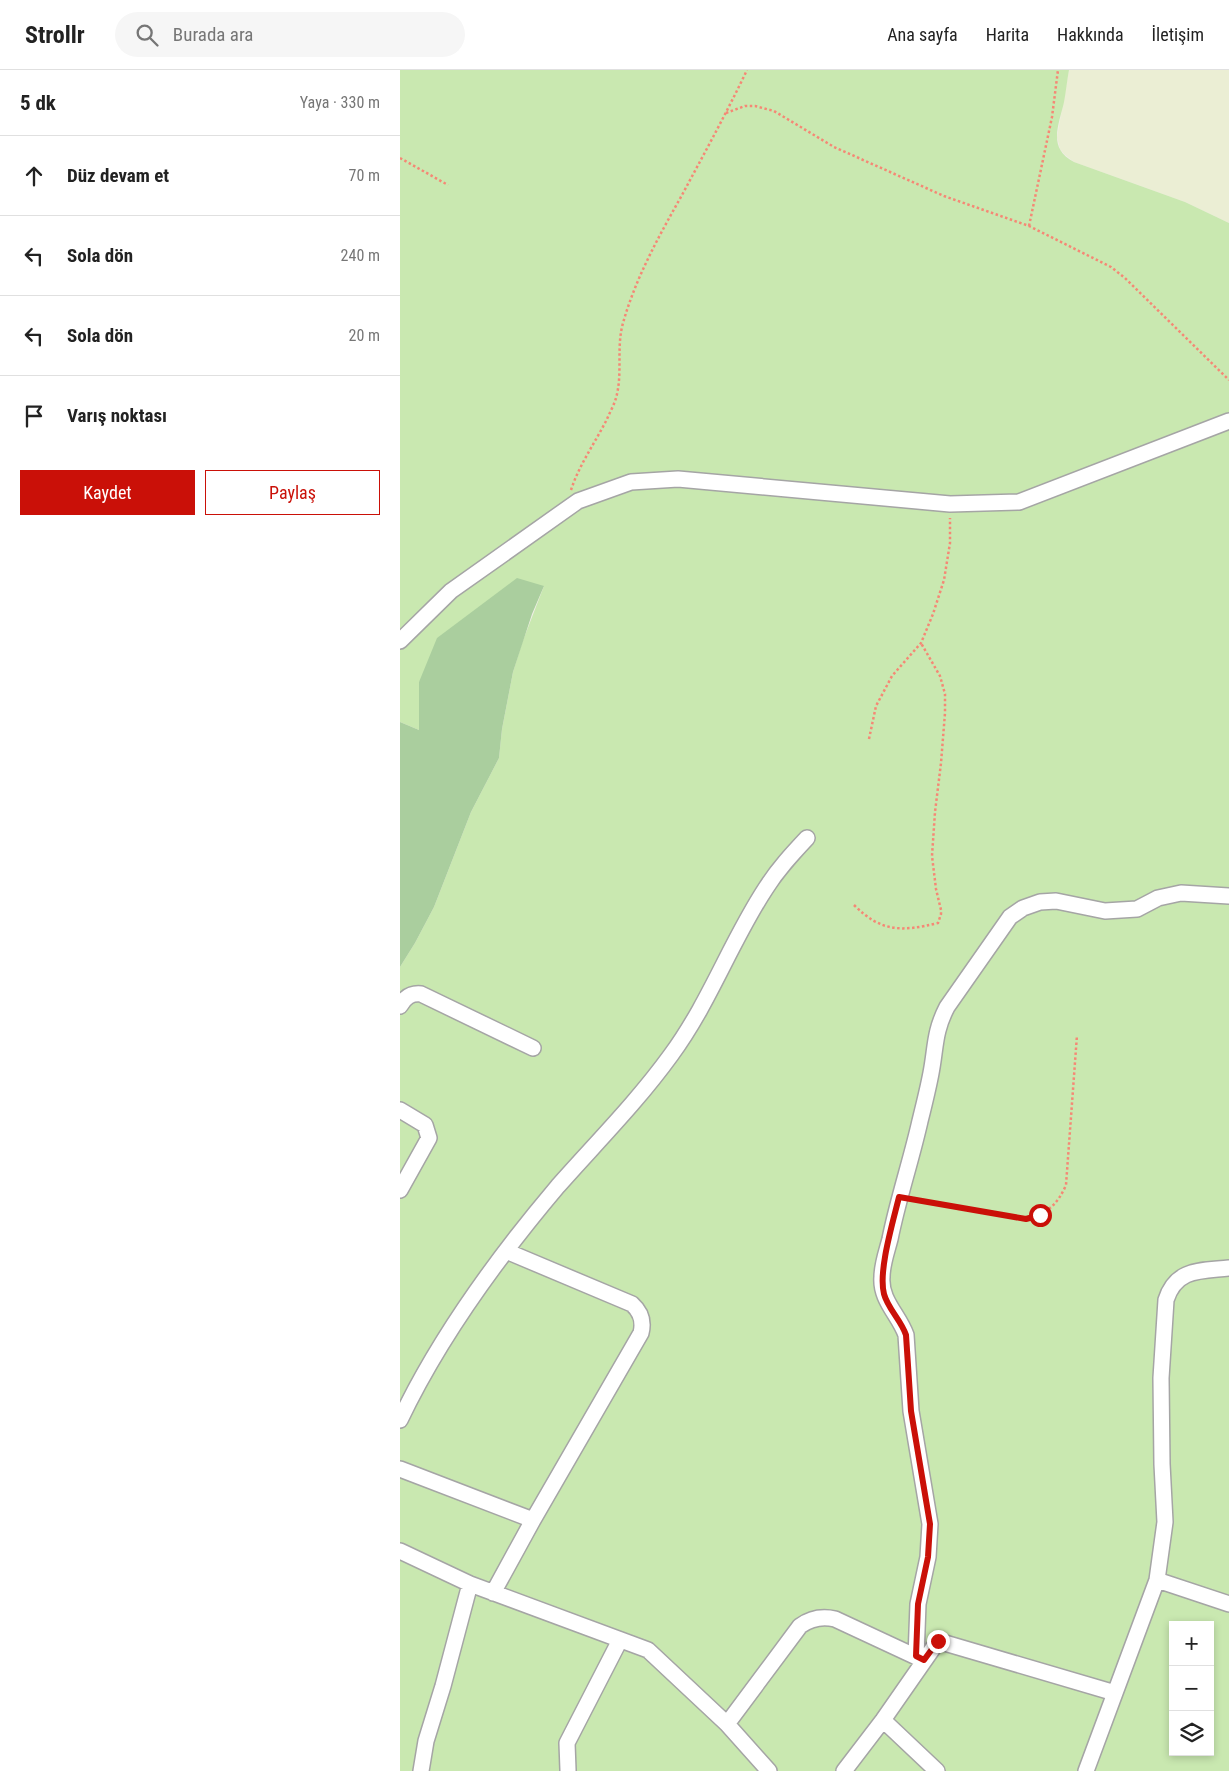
<!DOCTYPE html>
<html lang="tr">
<meta charset="utf-8">
<style>
:root{--surface:#fff;--page:#f6f6f6;--text:#222;--muted:#767676;--line:#e0e0e0;--accent:#ca1008}
body{margin:0;font-family:"Roboto Condensed",sans-serif;background:var(--page);color:var(--text)}
.controls{position:absolute;right:15px;bottom:15px;display:grid;overflow:hidden;border-radius:0px;box-shadow:0 2px 8px #0003}
.controls button{width:45px;height:45px;display:grid;place-items:center;padding:0;border:0;border-bottom:1px solid var(--line);background:var(--surface);color:var(--text);font:25px sans-serif}
.stop{position:absolute;width:15px;height:15px;margin:-11px;border:4px solid #ca1008;border-radius:50%;background:#fff}
.stop.end{background:#ca1008;border-color:#fff;box-shadow:0 1px 5px #0008}
.list{margin:0;padding:0;list-style:none}
h2{display:flex;justify-content:space-between;align-items:center;height:65px;margin:0;padding:0 20px;font-size:21px}
h2 small{font-size:16px;font-weight:400;color:var(--muted)}
.list li{display:grid;grid-template-columns:32px 1fr auto;gap:15px;align-items:center;box-sizing:border-box;height:80px;padding:0 20px;border-top:1px solid var(--line)}
.list b{display:block;font-size:19px;white-space:nowrap}
.list em{font-size:16px;font-style:normal;color:var(--muted)}
.actions{display:flex;gap:10px;padding:15px 20px}
.actions a{flex:1;padding:11px 0;border:1px solid var(--accent);border-radius:0px;text-align:center;font-size:18px;color:var(--accent)}
.actions .main{background:var(--accent);color:#fff}
.icon{flex:none;width:28px;height:28px;fill:none;stroke:currentColor;stroke-width:2;stroke-linecap:round;stroke-linejoin:round}
.map{position:relative;flex:none;width:829px;height:1701px;overflow:hidden}
header{display:flex;align-items:center;gap:30px;box-sizing:border-box;height:70px;padding:0 25px;background:var(--surface);border-bottom:1px solid var(--line)}
header strong{font-size:24px}
nav{display:flex;gap:28px;margin-inline-start:auto;font-size:18px}
.search{width:350px;height:45px;background:var(--page);display:flex;align-items:center;gap:12px;box-sizing:border-box;padding:0 18px;border-radius:28px;color:var(--muted);font-size:19px}
main{display:flex}
aside{flex:1;background:var(--surface)}
.map>svg:first-child{display:block}
.farmland{fill:#ebeed4}
.grass{fill:#c9e8b0;fill-rule:evenodd}
.forest{fill:#aace9e}
.lines{fill:none;stroke-linecap:round;stroke-linejoin:round}
.street-casing{stroke:#a5a5a5;stroke-width:18}
.path{stroke:#f58875;stroke-width:2.5;stroke-dasharray:2.5 2.5;stroke-linecap:butt}
.street{stroke:#fff;stroke-width:15}
.route{stroke:#ca1008;stroke-width:6}
</style>
<header>
<strong>Strollr</strong>
<div class="search"><svg class="icon" aria-label="search" viewBox="0 0 24 24"><circle cx="10" cy="10" r="6"/><path d="M15 15l6 6"/></svg>Burada ara</div>
<nav><a>Ana sayfa</a><a>Harita</a><a>Hakkında</a><a>İletişim</a></nav>
</header>
<main>
<aside>
<h2>5 dk<small>Yaya · 330 m</small></h2>
<ul class="list">
<li><svg class="icon" aria-label="ahead" viewBox="0 0 24 24"><path d="M12 20V5M6 11l6-6 6 6"/></svg><div><b>Düz devam et</b></div><em>70 m</em></li>
<li><svg class="icon" aria-label="left" viewBox="0 0 24 24"><path d="M17 20v-9H6M10 6l-5 5 5 5"/></svg><div><b>Sola dön</b></div><em>240 m</em></li>
<li><svg class="icon" aria-label="left" viewBox="0 0 24 24"><path d="M17 20v-9H6M10 6l-5 5 5 5"/></svg><div><b>Sola dön</b></div><em>20 m</em></li>
<li><svg class="icon" aria-label="arrive" viewBox="0 0 24 24"><path d="M6 21V4h12l-3 4 3 4H6"/></svg><div><b>Varış noktası</b></div></li>
</ul>
<div class="actions"><a class="main">Kaydet</a><a>Paylaş</a></div>
</aside>
<div class="map">
<svg width="829" height="1701" viewBox="0 0 829 1701">
<rect width="100%" height="100%" fill="#f1eee8"/>
<!-- farmland -->
<path class="farmland" d="M 669,0 L 829,0 L 829,153 L 785,132 L 674,92 L 664,84 L 660,79 L 657,67 Z"/>
<!-- grass -->
<path class="grass" d="M 0,0 L 669,0 C 667,11 666,21 664,32 C 659,55 647,78 674,92 L 785,132 L 829,153 L 829,1701 L 0,1701 L 0,897 L 15,873 L 34,837 L 71,742 L 99,688 L 102,659 L 113,602 L 122,573 L 144,516 L 19,612 L 19,660 L 0,652 ZM 773,1555 L 810,1555 L 810,1682 L 773,1682 Z"/>
<!-- forest -->
<path class="forest" d="M 117,508 L 144,516 L 132,544 L 113,602 L 102,659 L 99,688 L 71,742 L 34,837 L 15,873 L 0,897 L 0,652 L 19,660 L 19,612 L 37,568 Z"/>
<g class="lines">
<!-- street casing -->
<g class="street-casing">
<path id="street" d="M 0,571 L 51,521 L 178,431 L 231,412 L 278,409 L 550,434 L 619,432 L 829,351
M 0,936 C 5,927 11,923 21,924 L 133,978
M 0,1040 L 25,1055 L 29,1068 L 0,1120
M 0,1350 C 40,1266 98,1187 158,1116 C 196,1073 237,1032 271,985 C 310,932 331,871 366,818 C 378,799 392,784 407,768
M 0,1399 L 133,1450
M 0,1481 L 70,1514 L 248,1580 L 327,1654 L 369,1701
M 757,1510 L 829,1534
M 93,1523 L 133,1450 L 241,1263 C 244,1251 241,1242 232,1234 L 106,1181
M 516,1587 L 518,1534 L 528,1487 L 530,1454 L 511,1341 L 506,1265 C 499,1245 480,1230 482,1207 C 482,1194 487,1181 490,1169 C 498,1129 511,1091 520,1051 C 524,1035 528,1019 531,1003 C 536,977 534,962 547,937 L 610,847 L 623,838 L 640,832 L 656,831 L 705,841 L 737,839 L 758,828 L 781,823 L 829,826
M 715,1623 L 757,1510 L 765,1452 L 762,1394 L 761,1308 L 766,1230 C 776,1198 801,1201 829,1198
M 483,1650 L 537,1701
M 327,1654 L 400,1556 C 411,1548 422,1546 435,1549 L 523,1590
M 168,1700 L 167,1673 L 220,1570
M 21,1701 L 26,1671 L 43,1616 L 70,1514
M 444,1701 L 483,1650 L 538,1571 L 715,1623 L 686,1701"/>
</g>
<!-- path -->
<path class="path" d="M 326,43 L 345,36 L 355,36 L 374,41 L 434,77 L 544,126 L 629,156 L 711,197 L 725,208 L 829,310
M 0,88 L 48,115
M 629,156 L 652,47 L 658,0
M 171,420 C 179,395 195,373 207,349 C 210,342 214,335 216,328 C 223,303 216,278 223,253 C 236,207 259,166 282,125 C 304,84 327,42 347,0
M 469,669 L 476,636 L 492,606 L 521,573 L 533,544 L 544,510 L 550,473 L 550,448
M 454,835 C 481,862 501,862 538,853 L 541,844 L 541,840 L 536,819 L 532,786 L 535,742 L 541,693 L 545,643 L 545,624 L 540,606 L 521,573
M 513,1129 L 626,1149 C 646,1145 658,1134 666,1115 L 677,965"/>
<!-- street -->
<use href="#street" class="street"/>
</g>
<g class="lines">
<!-- route -->
<path class="route" d="M 538,1571 L 524,1590 L 516,1586 L 518,1534 L 528,1487 L 530,1454 L 511,1341 L 506,1265 C 501,1250 488,1239 484,1224 C 478,1201 493,1152 499,1127 L 626,1149 L 640,1145"/>
</g>
</svg>
<div class="controls">
<button>+</button>
<button>−</button>
<button><svg class="icon" aria-label="layers" viewBox="0 0 24 24"><path d="M12 4l9 5-9 5-9-5zM3 14l9 5 9-5"/></svg></button>
</div>
<div class="stop" style="left:640px;top:1145px"></div>
<div class="stop end" style="left:538px;top:1571px"></div>
</div>
</main>
